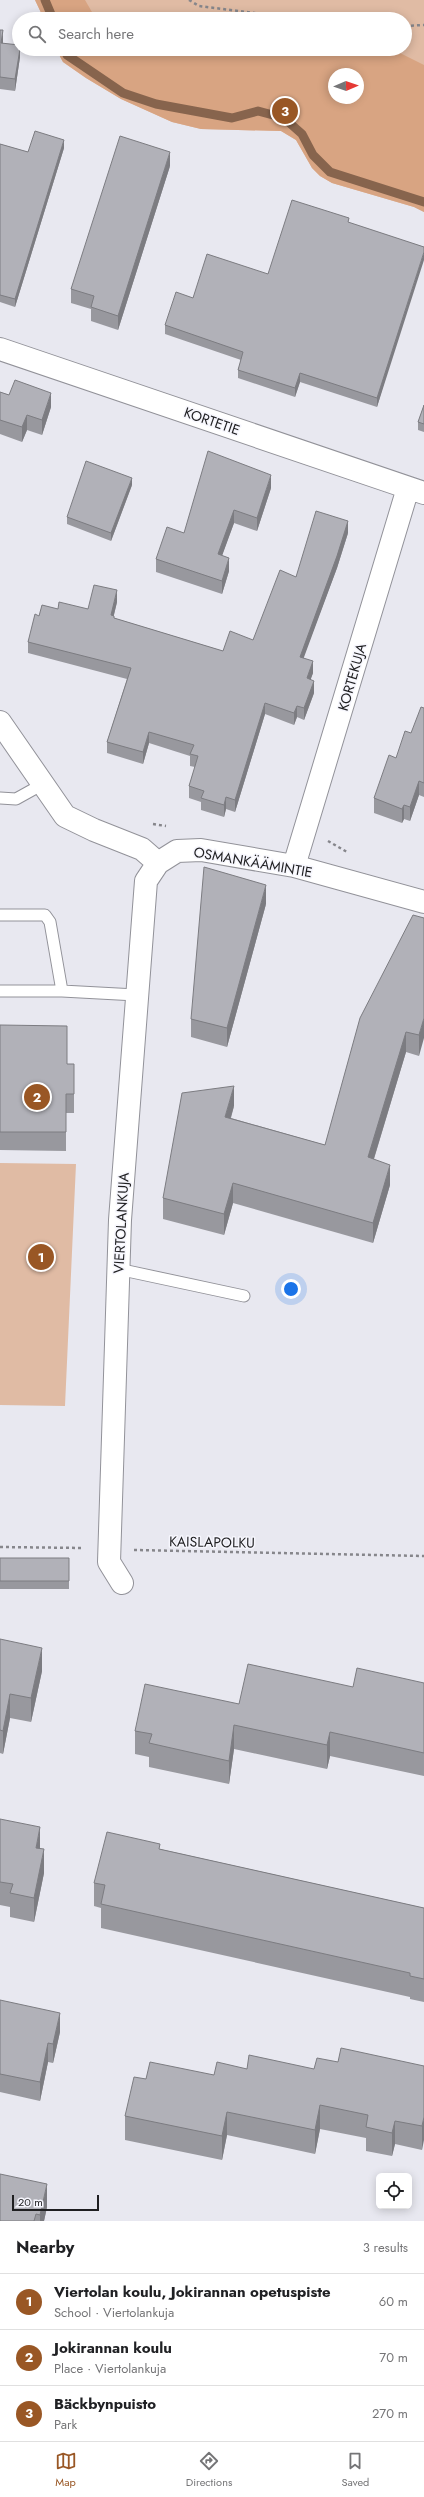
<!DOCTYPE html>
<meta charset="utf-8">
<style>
:root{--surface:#fff;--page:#f2f2f2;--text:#202124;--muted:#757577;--line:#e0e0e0;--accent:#995725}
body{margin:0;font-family:Jost,sans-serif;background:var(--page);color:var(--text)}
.controls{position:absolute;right:12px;bottom:12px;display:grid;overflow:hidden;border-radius:6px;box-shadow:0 2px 10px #0003}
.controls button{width:36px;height:36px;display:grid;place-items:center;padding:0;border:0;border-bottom:1px solid var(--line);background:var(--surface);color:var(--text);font:20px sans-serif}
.compass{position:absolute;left:328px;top:68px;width:36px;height:36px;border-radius:50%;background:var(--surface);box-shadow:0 2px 10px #0003;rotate:88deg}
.scale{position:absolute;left:12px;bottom:10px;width:87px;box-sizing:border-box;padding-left:4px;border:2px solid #1f1f21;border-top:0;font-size:11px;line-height:14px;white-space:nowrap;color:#1f1f21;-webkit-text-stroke:3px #f6f6fd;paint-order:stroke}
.you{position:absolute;left:291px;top:1289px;width:14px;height:14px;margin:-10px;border:3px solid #fff;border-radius:50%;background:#1a73e8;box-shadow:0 0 0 6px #1a73e833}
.badge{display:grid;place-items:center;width:26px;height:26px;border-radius:50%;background:var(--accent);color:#fff;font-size:13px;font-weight:700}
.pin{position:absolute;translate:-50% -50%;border:2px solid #fff;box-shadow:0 1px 4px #0006}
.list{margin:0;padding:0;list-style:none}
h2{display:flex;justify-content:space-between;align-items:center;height:52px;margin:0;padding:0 16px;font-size:17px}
h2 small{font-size:13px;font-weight:400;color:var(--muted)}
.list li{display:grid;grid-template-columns:26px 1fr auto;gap:12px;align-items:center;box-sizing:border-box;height:56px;padding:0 16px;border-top:1px solid var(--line)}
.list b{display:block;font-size:15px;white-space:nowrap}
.list p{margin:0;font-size:13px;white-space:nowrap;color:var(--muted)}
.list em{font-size:13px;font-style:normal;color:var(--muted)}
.icon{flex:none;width:22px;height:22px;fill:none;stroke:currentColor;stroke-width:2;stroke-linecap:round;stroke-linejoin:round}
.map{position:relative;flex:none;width:424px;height:2221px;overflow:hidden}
.search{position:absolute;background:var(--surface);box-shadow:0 2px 10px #0003;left:12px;right:12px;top:12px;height:44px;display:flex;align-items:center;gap:10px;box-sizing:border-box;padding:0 14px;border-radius:22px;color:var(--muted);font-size:15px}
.sheet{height:220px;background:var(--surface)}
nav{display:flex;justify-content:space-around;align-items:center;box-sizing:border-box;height:56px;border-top:1px solid var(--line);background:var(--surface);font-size:11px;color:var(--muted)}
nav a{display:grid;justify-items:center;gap:2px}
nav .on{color:var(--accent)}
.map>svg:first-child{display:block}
.green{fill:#e0bba4;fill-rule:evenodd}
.forest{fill:#d8a482;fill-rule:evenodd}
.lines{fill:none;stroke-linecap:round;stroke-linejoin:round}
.stream{stroke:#87644d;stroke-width:9}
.lane-casing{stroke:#929299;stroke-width:13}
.street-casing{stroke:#929299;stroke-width:24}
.path{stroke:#86868b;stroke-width:2.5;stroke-dasharray:3 3;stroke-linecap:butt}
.lane{stroke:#fff;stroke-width:11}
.street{stroke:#fff;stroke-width:22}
.wall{fill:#98989e}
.shaded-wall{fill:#7c7c81}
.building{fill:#b1b1b8;stroke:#7c7c81}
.labels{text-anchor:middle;stroke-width:3;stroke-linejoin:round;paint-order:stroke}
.street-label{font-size:14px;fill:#1f1f21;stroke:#f6f6fd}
</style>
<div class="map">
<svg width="424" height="2221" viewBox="0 0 424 2221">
<rect width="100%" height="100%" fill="#e8e8f0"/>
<!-- green -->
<path class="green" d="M 35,0 L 424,0 L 424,212 L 414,207 L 332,183 L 320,176 L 312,168 L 296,140 L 281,131 L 201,129 L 172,122 L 121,99 L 86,78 L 63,62 L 56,49 L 405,49 L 405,19 L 44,19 ZM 334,74 L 358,74 L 358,98 L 334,98 Z
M 0,1163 L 76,1164 L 65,1406 L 0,1405 Z"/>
<!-- forest -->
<path class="forest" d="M 35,0 L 85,0 L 96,19 L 44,19 Z
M 56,49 L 169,49 L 196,56 L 225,49 L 392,49 L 424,65 L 424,212 L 414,207 L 332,183 L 320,176 L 312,168 L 296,140 L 281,131 L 201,129 L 172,122 L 121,99 L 86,78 L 63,62 ZM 334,74 L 358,74 L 358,98 L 334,98 Z"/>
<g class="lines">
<!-- stream -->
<path class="stream" d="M 45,0 L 53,19
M 65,49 L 67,55 L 123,93 L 156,104 L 232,118 L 258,111 L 284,118 L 302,134 L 313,155 L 330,172 L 424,202"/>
<!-- lane casing -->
<g class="lane-casing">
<path id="lane" d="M 0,798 L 16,799 L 43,784
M 0,915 L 45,915 L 50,922 L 62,991 L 136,995
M 0,991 L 62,991
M 118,1269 L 244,1296"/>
</g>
<!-- street casing -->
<g class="street-casing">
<path id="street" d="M 0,349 L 424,493
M 0,722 L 65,816 L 94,830 L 142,849 L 158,863
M 294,866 L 408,488
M 122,1583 L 109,1562 L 120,1220 L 146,881 L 158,863 L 177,851 L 201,850 L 294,866 L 424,902"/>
</g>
<!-- path -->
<path class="path" d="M 189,0 L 199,6 L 302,19
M 405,26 L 424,25
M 153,824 L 166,826
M 328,841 L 347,852
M 0,1547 L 83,1548
M 134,1550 L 424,1556"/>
<!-- lane -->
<use href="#lane" class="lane"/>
<!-- street -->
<use href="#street" class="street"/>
</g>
<!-- wall -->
<path class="wall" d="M 0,30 L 3,43 L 20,49 L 20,57 L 15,91 L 0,89 Z
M 0,144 L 28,152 L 64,148 L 15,307 L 0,302 Z
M 170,166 L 118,330 L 91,321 L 91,309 L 71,303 L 71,289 Z
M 349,223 L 424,247 L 377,407 L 300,382 L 295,397 L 238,378 L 238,370 L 241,360 L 165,334 L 165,325 L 193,298 L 268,274 Z
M 0,392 L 9,395 L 51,407 L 42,435 L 27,430 L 22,442 L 0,434 Z
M 424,405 L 424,432 L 418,430 L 418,422 Z
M 132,485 L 111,541 L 67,524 L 67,517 Z
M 271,488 L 257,531 L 234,523 L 222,555 L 229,571 L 222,594 L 156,572 L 156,559 L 184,533 Z
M 348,533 L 337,568 L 303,658 L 313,673 L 310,680 L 314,693 L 304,720 L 297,717 L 294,725 L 265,714 L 235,812 L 226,809 L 224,817 L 201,810 L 201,802 L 189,798 L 189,786 L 195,767 L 190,766 L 190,756 L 149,743 L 143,764 L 107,753 L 107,742 L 127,679 L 28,653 L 28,642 L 39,616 L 58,609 L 88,609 L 117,602 L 114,615 L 114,618 L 223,651 L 253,640 L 296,577 Z
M 424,708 L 424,797 L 419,795 L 410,821 L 404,819 L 402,823 L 374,813 L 374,798 L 411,733 Z
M 266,904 L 227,1047 L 191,1037 L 191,1019 Z
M 424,918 L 419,1056 L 406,1052 L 374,1159 L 390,1185 L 373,1243 L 233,1203 L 224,1235 L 163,1219 L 163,1198 L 234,1106 L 231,1118 L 325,1145 Z
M 0,1025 L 67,1064 L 74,1064 L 74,1113 L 66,1113 L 66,1151 L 0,1150 Z
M 0,1558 L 69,1558 L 69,1589 L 0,1589 Z
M 0,1639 L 42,1671 L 31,1722 L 10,1718 L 3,1754 L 0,1753 Z
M 424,1683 L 424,1776 L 330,1756 L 327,1769 L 234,1749 L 229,1784 L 149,1767 L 149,1757 L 135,1754 L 135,1731 L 239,1704 L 353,1687 Z
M 0,1819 L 40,1848 L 44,1873 L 34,1922 L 10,1917 L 10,1907 L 0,1905 Z
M 160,1849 L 424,1908 L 424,2002 L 410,1999 L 410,1997 L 101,1928 L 101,1908 L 94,1906 L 94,1883 Z
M 0,2000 L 60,2032 L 53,2063 L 48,2062 L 40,2101 L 0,2092 Z
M 338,2062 L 424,2066 L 422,2150 L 395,2144 L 392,2156 L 366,2151 L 366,2138 L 320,2129 L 315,2154 L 227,2135 L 222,2160 L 125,2140 L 125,2116 L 146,2079 L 214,2075 L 247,2069 L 314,2069 Z
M 47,2207 L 44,2221 L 0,2221 Z"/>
<!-- shaded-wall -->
<path class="shaded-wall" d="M 3,30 L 3,42 L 1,55 L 1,43 Z
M 20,49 L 20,57 L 15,91 L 15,79 Z
M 64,140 L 64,148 L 15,307 L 15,299 Z
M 170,152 L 170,166 L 118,330 L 118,316 Z
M 424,252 L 424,260 L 377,407 L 377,398 Z
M 300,373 L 300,382 L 295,397 L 295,388 Z
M 51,393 L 51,407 L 42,435 L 42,420 Z
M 27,415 L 27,430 L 22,442 L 22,427 Z
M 271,475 L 271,488 L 257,531 L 257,518 Z
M 132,478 L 132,485 L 111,541 L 111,533 Z
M 234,510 L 234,523 L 218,567 L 218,554 Z
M 348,521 L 348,533 L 337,568 L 300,668 L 300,657 Z
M 229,558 L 229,571 L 222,594 L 222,581 Z
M 117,590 L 117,602 L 111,626 L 111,615 Z
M 313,661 L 313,673 L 307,690 L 307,678 Z
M 314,681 L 314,693 L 304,720 L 304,708 Z
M 265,703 L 265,714 L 235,812 L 235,800 Z
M 297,706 L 297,717 L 294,725 L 294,713 Z
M 149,732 L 149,743 L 143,764 L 143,752 Z
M 419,781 L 419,795 L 410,821 L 410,807 Z
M 226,797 L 226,809 L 224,817 L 224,805 Z
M 404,805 L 404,819 L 402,823 L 402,809 Z
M 266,885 L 266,904 L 227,1047 L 227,1028 Z
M 424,1018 L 424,1038 L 419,1056 L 419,1035 Z
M 406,1032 L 406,1052 L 368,1178 L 368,1157 Z
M 234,1086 L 234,1106 L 225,1137 L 225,1117 Z
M 390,1165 L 390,1185 L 373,1243 L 373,1223 Z
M 233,1183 L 233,1203 L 224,1235 L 224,1214 Z
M 42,1648 L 42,1671 L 31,1722 L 31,1698 Z
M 10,1694 L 10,1718 L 3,1754 L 3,1731 Z
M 234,1725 L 234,1749 L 229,1784 L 229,1761 Z
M 330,1732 L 330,1756 L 327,1769 L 327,1745 Z
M 40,1827 L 40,1851 L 36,1848 Z
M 44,1849 L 44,1873 L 34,1922 L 34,1898 Z
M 60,2013 L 60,2032 L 53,2063 L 53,2044 Z
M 48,2043 L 48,2062 L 40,2101 L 40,2082 Z
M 320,2105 L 320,2129 L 315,2154 L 315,2130 Z
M 227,2112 L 227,2135 L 222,2160 L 222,2136 Z
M 424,2117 L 424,2140 L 422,2150 L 422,2126 Z
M 395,2121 L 395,2144 L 392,2156 L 392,2133 Z
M 47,2184 L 47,2207 L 44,2221 L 40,2221 L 40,2215 Z"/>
<!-- building -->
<path class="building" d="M 0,30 L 3,30 L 1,43 L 19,45 L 19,49 L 20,49 L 15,79 L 0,77 Z
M 35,131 L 64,140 L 15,299 L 0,295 L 0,144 L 28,152 Z
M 120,136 L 170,152 L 118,316 L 91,307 L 94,296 L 71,289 Z
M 292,200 L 349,218 L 348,222 L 424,247 L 424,252 L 377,398 L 300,373 L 295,388 L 238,370 L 243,352 L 165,325 L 176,292 L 193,298 L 207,254 L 268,274 Z
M 15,380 L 51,393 L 42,420 L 27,415 L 22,427 L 0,420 L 0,392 L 9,395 Z
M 424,405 L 424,424 L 418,422 Z
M 208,451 L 271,475 L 257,518 L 234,510 L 218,554 L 229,558 L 222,581 L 156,559 L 167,527 L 184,533 Z
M 86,461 L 132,478 L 111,533 L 67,517 Z
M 316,511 L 348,521 L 337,556 L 300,657 L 313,661 L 307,678 L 314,681 L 304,708 L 297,706 L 294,713 L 265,703 L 235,800 L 226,797 L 224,805 L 201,798 L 204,791 L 189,786 L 198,756 L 190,754 L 194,745 L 149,732 L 143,752 L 107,742 L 131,668 L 28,642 L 35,614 L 39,616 L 42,605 L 58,609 L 59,602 L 88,609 L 94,585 L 117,590 L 111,615 L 114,616 L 114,618 L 223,651 L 230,631 L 253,640 L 280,570 L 296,577 Z
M 421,707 L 424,708 L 424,783 L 419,781 L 410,807 L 404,805 L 402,809 L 374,798 L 389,755 L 396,758 L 405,731 L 411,733 Z
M 204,867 L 266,885 L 227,1028 L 191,1019 Z
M 413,915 L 424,918 L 424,1018 L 419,1035 L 406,1032 L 368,1157 L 390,1165 L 373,1223 L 233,1183 L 224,1214 L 163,1198 L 182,1093 L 234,1086 L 225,1117 L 325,1145 L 360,1018 Z
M 0,1025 L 67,1026 L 67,1064 L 74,1064 L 74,1094 L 66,1094 L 66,1132 L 0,1132 Z
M 0,1558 L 69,1558 L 69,1581 L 0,1581 Z
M 0,1639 L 42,1648 L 31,1698 L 10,1694 L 3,1731 L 0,1730 Z
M 248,1664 L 353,1687 L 357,1668 L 424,1683 L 424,1753 L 330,1732 L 327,1745 L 234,1725 L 229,1761 L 149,1743 L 152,1734 L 135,1731 L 145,1684 L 239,1704 Z
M 0,1819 L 40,1827 L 36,1848 L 44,1849 L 34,1898 L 10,1893 L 13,1884 L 0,1882 Z
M 107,1832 L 160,1844 L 159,1849 L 424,1908 L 424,1979 L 410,1976 L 410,1973 L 101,1904 L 105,1885 L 94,1883 Z
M 0,2000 L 60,2013 L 53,2044 L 48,2043 L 40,2082 L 0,2074 Z
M 341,2048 L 424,2066 L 424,2117 L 422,2126 L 395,2121 L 392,2133 L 366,2127 L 368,2115 L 320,2105 L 315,2130 L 227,2112 L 222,2136 L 125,2116 L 134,2077 L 146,2079 L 150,2062 L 214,2075 L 217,2062 L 247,2069 L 249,2055 L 314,2069 L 317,2058 L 338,2062 Z
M 0,2174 L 47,2184 L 40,2215 L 36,2214 L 34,2221 L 0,2221 Z"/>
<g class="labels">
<!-- street labels -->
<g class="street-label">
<text transform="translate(212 421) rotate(19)" y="5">KORTETIE</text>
<text transform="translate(352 677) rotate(-74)" y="5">KORTEKUJA</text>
<text transform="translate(253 862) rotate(10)" y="5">OSMANKÄÄMINTIE</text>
<text transform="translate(121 1223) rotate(-87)" y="5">VIERTOLANKUJA</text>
<text transform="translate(212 1542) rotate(1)" y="5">KAISLAPOLKU</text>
</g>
</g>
</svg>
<div class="controls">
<button><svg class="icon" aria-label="locate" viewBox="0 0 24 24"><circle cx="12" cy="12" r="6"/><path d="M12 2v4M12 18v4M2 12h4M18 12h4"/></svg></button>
</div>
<svg class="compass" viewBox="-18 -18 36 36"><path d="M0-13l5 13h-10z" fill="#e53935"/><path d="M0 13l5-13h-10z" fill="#757577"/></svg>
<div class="scale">20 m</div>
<div class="you"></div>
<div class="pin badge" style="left:41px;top:1257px">1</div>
<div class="pin badge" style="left:37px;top:1097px">2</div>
<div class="pin badge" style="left:285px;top:111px">3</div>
<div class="search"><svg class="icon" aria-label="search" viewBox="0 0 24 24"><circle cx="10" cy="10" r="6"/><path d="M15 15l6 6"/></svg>Search here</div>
</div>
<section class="sheet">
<h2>Nearby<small>3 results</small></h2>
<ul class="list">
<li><span class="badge">1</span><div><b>Viertolan koulu, Jokirannan opetuspiste</b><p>School · Viertolankuja</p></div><em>60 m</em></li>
<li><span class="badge">2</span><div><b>Jokirannan koulu</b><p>Place · Viertolankuja</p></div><em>70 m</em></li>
<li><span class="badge">3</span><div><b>Bäckbynpuisto</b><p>Park</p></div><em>270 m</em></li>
</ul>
</section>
<nav>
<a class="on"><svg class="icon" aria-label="map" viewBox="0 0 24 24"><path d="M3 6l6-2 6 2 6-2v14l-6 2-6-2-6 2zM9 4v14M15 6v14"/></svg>Map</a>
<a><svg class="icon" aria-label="directions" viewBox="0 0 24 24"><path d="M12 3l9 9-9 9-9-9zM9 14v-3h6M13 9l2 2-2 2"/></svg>Directions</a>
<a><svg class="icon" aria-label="saved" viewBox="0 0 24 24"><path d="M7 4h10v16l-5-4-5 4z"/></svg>Saved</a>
</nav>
